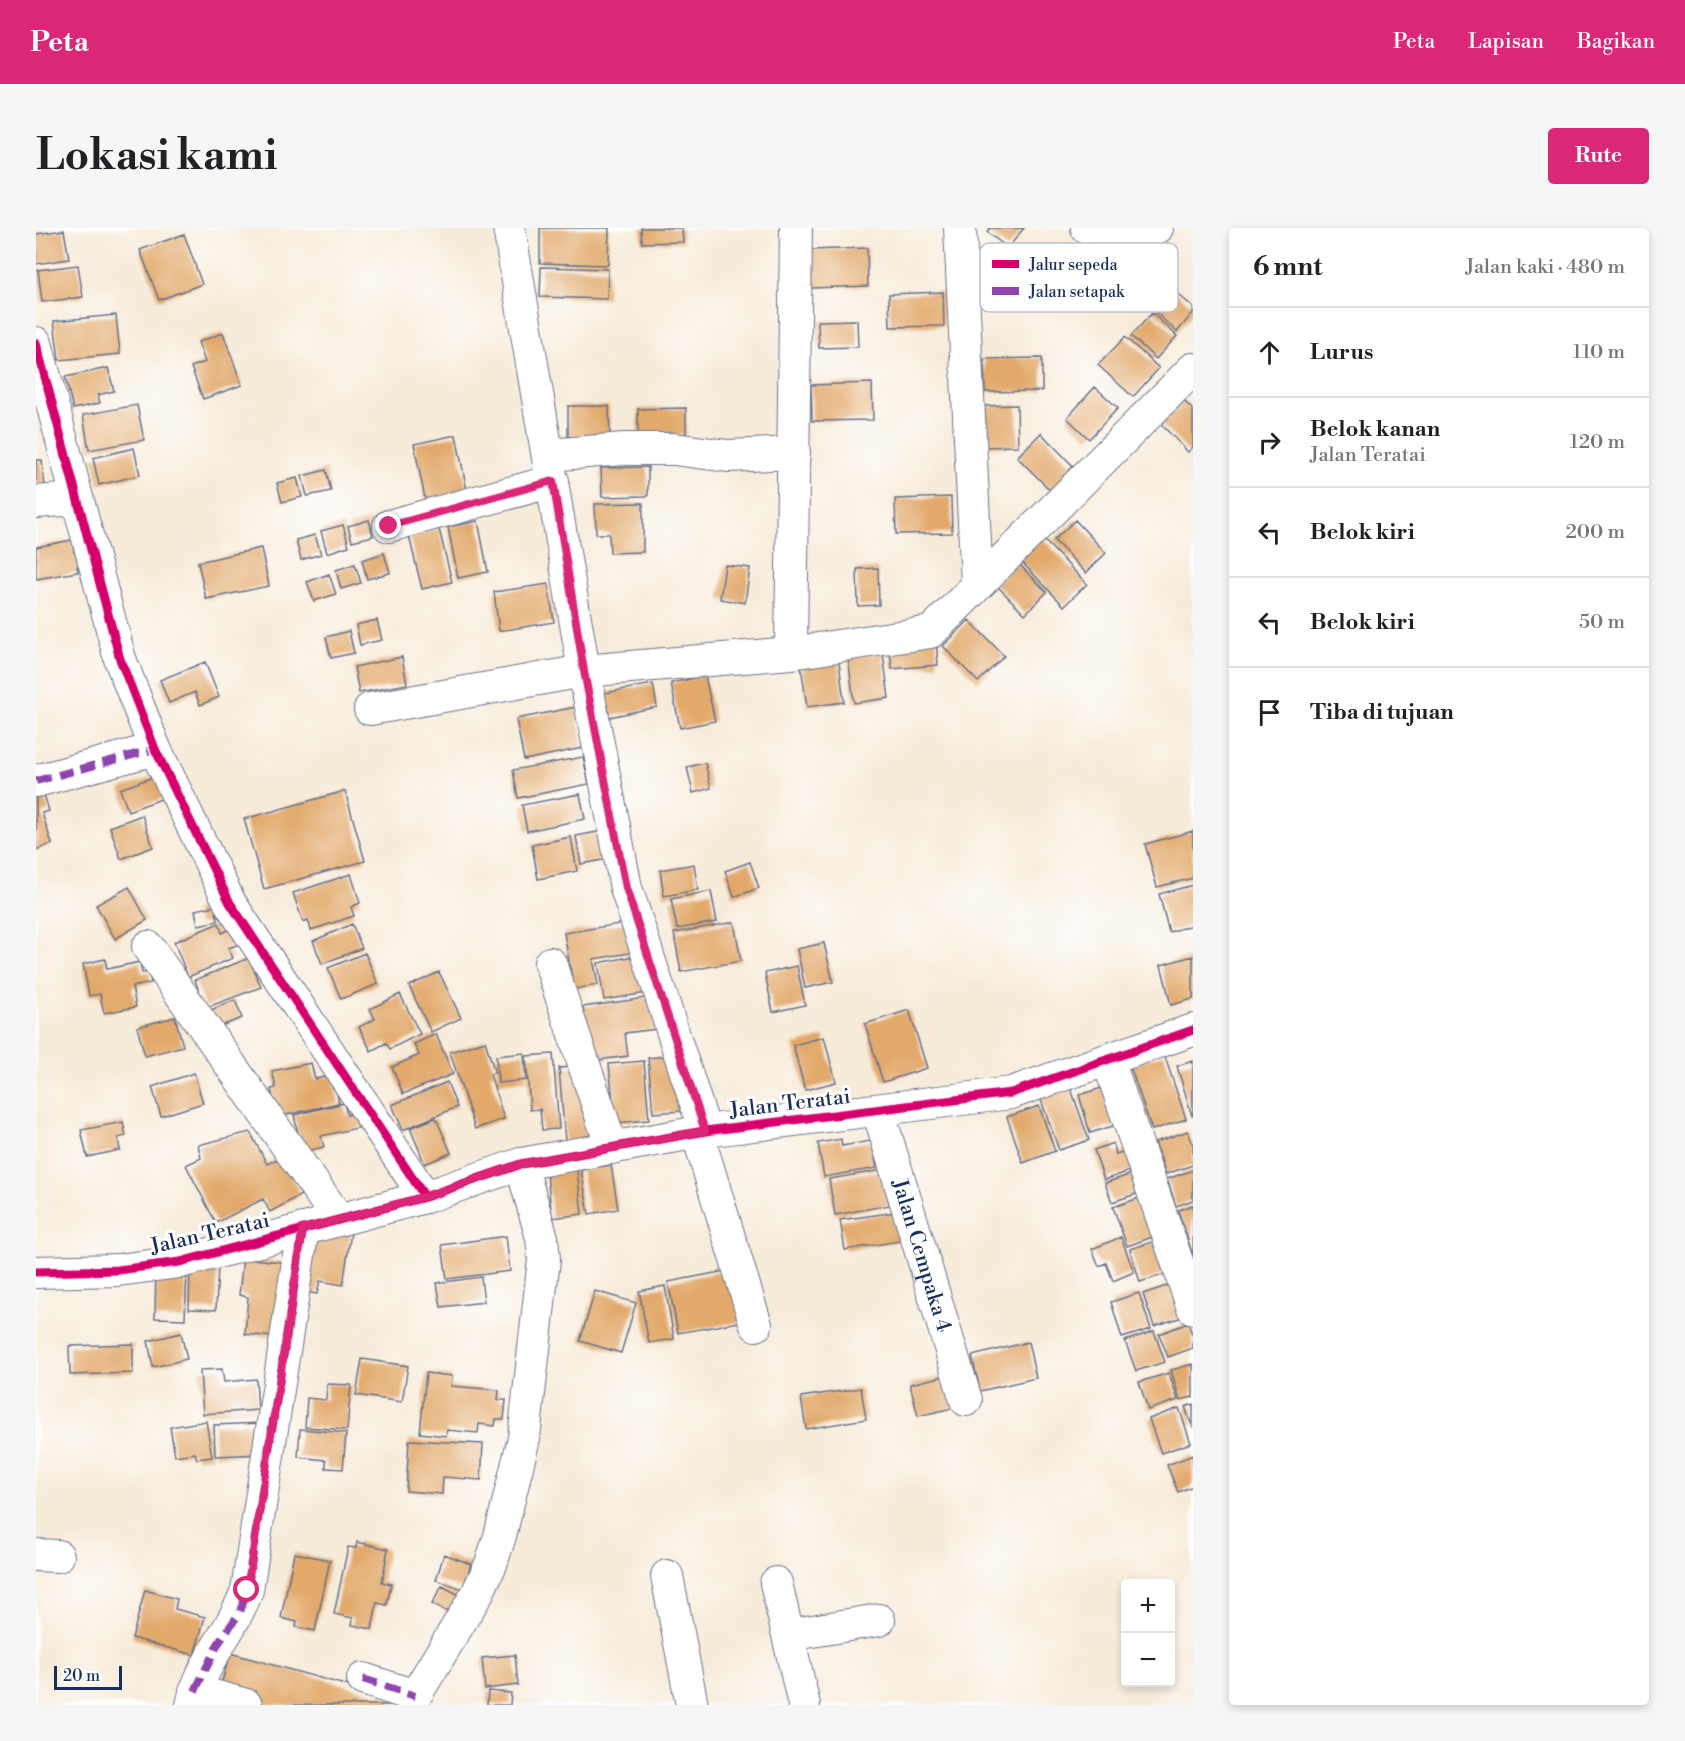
<!DOCTYPE html>
<html lang="id">
<meta charset="utf-8">
<style>
:root{--surface:#fff;--page:#f6f6f6;--text:#202124;--muted:#757577;--line:#e0e0e0;--accent:#db2777}
body{margin:0;font-family:"Libre Bodoni",serif;background:var(--page);color:var(--text)}
.controls{position:absolute;right:18px;bottom:18px;display:grid;overflow:hidden;border-radius:6px;box-shadow:0 3px 9px #0003}
.controls button{width:54px;height:54px;display:grid;place-items:center;padding:0;border:0;border-bottom:2px solid var(--line);background:var(--surface);color:var(--text);font:30px sans-serif}
.scale{position:absolute;left:18px;bottom:15px;width:68px;box-sizing:border-box;padding-left:6px;border:3px solid #1b2f5e;border-top:0;font-size:16px;line-height:21px;white-space:nowrap;color:#1b2f5e;-webkit-text-stroke:4px #fff;paint-order:stroke}
.stop{position:absolute;width:18px;height:18px;margin:-14px;border:4px solid #db2777;border-radius:50%;background:#fff}
.stop.end{background:#db2777;border-color:#fff;box-shadow:0 2px 6px #0008}
.list{margin:0;padding:0;list-style:none}
h2{display:flex;justify-content:space-between;align-items:center;height:78px;margin:0;padding:0 24px;font-size:26px}
h2 small{font-size:20px;font-weight:400;color:var(--muted)}
.list li{display:grid;grid-template-columns:39px 1fr auto;gap:18px;align-items:center;box-sizing:border-box;height:90px;padding:0 24px;border-top:2px solid var(--line)}
.list b{display:block;font-size:22px;white-space:nowrap}
.list p{margin:0;font-size:20px;white-space:nowrap;color:var(--muted)}
.list em{font-size:20px;font-style:normal;color:var(--muted)}
.icon{flex:none;width:33px;height:33px;fill:none;stroke:currentColor;stroke-width:2;stroke-linecap:round;stroke-linejoin:round}
.map{position:relative;flex:none;width:1157px;height:1477px;overflow:hidden;border-radius:6px}
header{display:flex;align-items:center;gap:36px;box-sizing:border-box;height:84px;padding:0 30px;background:var(--accent);color:#fff}
header strong{font-size:28px}
nav{display:flex;gap:33px;margin-inline-start:auto;font-size:21px}
.intro{display:flex;align-items:center;justify-content:space-between;box-sizing:border-box;height:144px;padding:0 36px}
h1{margin:0;font-size:42px}
.button{padding:15px 27px;border-radius:6px;background:var(--accent);color:#fff;font-size:21px;font-weight:700}
main{display:flex;gap:36px;padding:0 36px}
aside{flex:1;background:var(--surface);border-radius:6px;box-shadow:0 3px 9px #0003}
.map>svg:first-child{display:block}
.building{fill:#e2a96b}
.lines{fill:none;stroke-linecap:round;stroke-linejoin:round}
.minor-casing{stroke:#687189;stroke-width:34}
.minor{stroke:#fff;stroke-width:32}
.quiet{stroke:#8e44ad;stroke-width:8;stroke-dasharray:15 8;stroke-linecap:butt}
.cycleway-casing{stroke:#fff;stroke-width:13}
.cycleway{stroke:#d6006c;stroke-width:9}
.route{stroke:#db2777;stroke-width:8}
.labels{text-anchor:middle;stroke-width:6;stroke-linejoin:round;paint-order:stroke}
.street-label{font-size:21px;fill:#1b2f5e;stroke:#fff}
.key{fill:#fff;stroke:#bbc1cf;stroke-width:1.5}
.key-label{font-size:16px;fill:#1b2f5e}
</style>
<header>
<strong>Peta</strong>
<nav><a>Peta</a><a>Lapisan</a><a>Bagikan</a></nav>
</header>
<div class="intro"><h1>Lokasi kami</h1><a class="button">Rute</a></div>
<main>
<div class="map">
<svg width="1157" height="1477" viewBox="0 0 1157 1477">
<rect width="100%" height="100%" fill="#fff"/>
<filter id="ink" filterUnits="userSpaceOnUse"><feTurbulence type="fractalNoise" baseFrequency=".0167" numOctaves="2"/><feDisplacementMap in="SourceGraphic" scale="12" xChannelSelector="R" yChannelSelector="G"/><feConvolveMatrix kernelMatrix="1 2 1 2 8 2 1 2 1" color-interpolation-filters="sRGB"/></filter>
<filter id="wash" filterUnits="userSpaceOnUse"><feTurbulence type="fractalNoise" baseFrequency=".008" numOctaves="4" result="noise"/><feDisplacementMap in="SourceGraphic" scale="24" xChannelSelector="R" yChannelSelector="G"/><feGaussianBlur stdDeviation="1.35" result="paint"/><feColorMatrix in="noise" values="0 0 0 0 0 0 0 0 0 0 0 0 0 0 0 0 0 1.4 0 .05"/><feComposite in="paint" operator="in"/></filter>
<g filter="url(#wash)">
<rect width="100%" height="100%" fill="#f7ebd9"/>
<g id="blocks">
<!-- building -->
<path class="building" d="M 504,0 L 573,0 L 572,37 L 504,35 Z
M 605,0 L 646,0 L 647,14 L 606,15 Z
M 954,0 L 988,0 L 972,20 L 951,4 Z
M 28,2 L 33,31 L 0,36 L 0,6 Z
M 148,6 L 166,56 L 123,72 L 104,22 Z
M 1109,7 L 1132,28 L 1114,48 L 1091,27 Z
M 831,20 L 832,58 L 774,60 L 773,22 Z
M 42,37 L 47,69 L 6,74 L 2,42 Z
M 505,39 L 572,41 L 571,71 L 504,69 Z
M 1136,61 L 1157,79 L 1157,85 L 1141,104 L 1118,83 Z
M 907,64 L 908,98 L 854,99 L 853,66 Z
M 1116,85 L 1141,108 L 1120,131 L 1095,108 Z
M 80,87 L 84,126 L 23,132 L 18,93 Z
M 821,92 L 822,119 L 783,120 L 782,93 Z
M 187,105 L 206,157 L 167,171 L 155,139 L 169,134 L 162,114 Z
M 1089,109 L 1123,140 L 1097,169 L 1062,137 Z
M 1006,130 L 1006,163 L 949,164 L 948,131 Z
M 72,140 L 78,163 L 62,167 L 64,175 L 37,181 L 29,149 Z
M 836,155 L 837,192 L 776,193 L 775,157 Z
M 1059,159 L 1082,180 L 1053,211 L 1031,190 Z
M 1148,173 L 1157,182 L 1157,219 L 1152,224 L 1125,196 Z
M 101,177 L 108,212 L 53,222 L 47,187 Z
M 981,177 L 982,218 L 949,219 L 948,178 Z
M 532,178 L 573,178 L 574,208 L 532,209 Z
M 650,180 L 650,207 L 602,208 L 602,181 Z
M 1005,205 L 1039,240 L 1015,263 L 981,229 Z
M 420,207 L 431,263 L 389,271 L 378,216 Z
M 98,220 L 104,247 L 63,257 L 57,230 Z
M 0,232 L 6,232 L 9,258 L 0,259 Z
M 612,239 L 612,268 L 566,269 L 565,240 Z
M 290,242 L 295,263 L 271,268 L 266,248 Z
M 261,250 L 266,269 L 246,274 L 241,255 Z
M 915,269 L 916,305 L 860,306 L 859,271 Z
M 607,275 L 607,324 L 574,325 L 573,306 L 560,306 L 559,276 Z
M 333,292 L 337,308 L 316,313 L 312,298 Z
M 1039,292 L 1070,325 L 1050,345 L 1018,312 Z
M 442,293 L 452,344 L 422,350 L 412,299 Z
M 307,297 L 313,318 L 291,325 L 285,303 Z
M 403,301 L 416,354 L 386,361 L 373,308 Z
M 279,307 L 285,326 L 265,332 L 260,312 Z
M 1006,310 L 1051,356 L 1028,378 L 984,332 Z
M 36,312 L 38,324 L 43,323 L 45,337 L 41,338 L 42,344 L 0,351 L 0,319 Z
M 225,320 L 233,358 L 170,371 L 162,334 Z
M 348,325 L 354,345 L 331,351 L 326,332 Z
M 981,334 L 1011,364 L 989,386 L 959,356 Z
M 319,336 L 325,355 L 305,361 L 300,342 Z
M 689,337 L 714,340 L 709,375 L 684,371 Z
M 842,340 L 843,377 L 822,378 L 821,341 Z
M 293,346 L 300,366 L 278,373 L 271,354 Z
M 512,356 L 518,394 L 463,403 L 458,364 Z
M 341,392 L 346,412 L 324,417 L 320,397 Z
M 933,392 L 968,428 L 942,454 L 907,418 Z
M 313,403 L 318,425 L 295,430 L 290,409 Z
M 900,410 L 902,437 L 856,441 L 853,414 Z
M 847,425 L 853,470 L 818,475 L 812,429 Z
M 802,426 L 808,474 L 771,479 L 764,431 Z
M 366,429 L 371,456 L 323,465 L 318,439 Z
M 169,434 L 183,469 L 164,477 L 159,464 L 133,475 L 124,452 Z
M 669,448 L 679,493 L 644,500 L 635,455 Z
M 617,456 L 621,479 L 573,489 L 568,465 Z
M 540,479 L 547,520 L 488,532 L 480,491 Z
M 547,529 L 553,556 L 482,570 L 477,542 Z
M 669,535 L 675,560 L 657,565 L 651,539 Z
M 120,548 L 128,570 L 92,583 L 84,561 Z
M 7,563 L 13,583 L 6,585 L 16,616 L 0,622 L 0,566 Z
M 309,563 L 329,633 L 228,661 L 208,591 Z
M 544,566 L 549,591 L 491,603 L 486,577 Z
M 106,587 L 117,619 L 85,631 L 74,599 Z
M 572,602 L 577,630 L 545,636 L 540,608 Z
M 1157,603 L 1157,650 L 1121,659 L 1109,616 Z
M 535,609 L 541,643 L 502,651 L 496,617 Z
M 714,634 L 723,660 L 698,669 L 689,643 Z
M 658,636 L 662,662 L 628,668 L 624,642 Z
M 315,646 L 324,675 L 315,679 L 318,688 L 275,702 L 272,692 L 267,694 L 257,665 Z
M 1157,657 L 1157,697 L 1133,704 L 1123,666 Z
M 93,659 L 111,692 L 79,711 L 60,677 Z
M 675,663 L 681,694 L 641,701 L 635,671 Z
M 179,678 L 182,693 L 162,697 L 159,682 Z
M 698,694 L 705,733 L 645,744 L 638,705 Z
M 183,695 L 186,705 L 194,701 L 201,717 L 192,720 L 197,730 L 152,749 L 138,714 Z
M 589,695 L 594,725 L 557,731 L 562,757 L 538,761 L 528,705 Z
M 316,696 L 326,720 L 286,736 L 277,713 Z
M 788,715 L 797,754 L 769,760 L 761,721 Z
M 329,725 L 342,756 L 305,771 L 292,740 Z
M 605,727 L 611,765 L 568,772 L 562,735 Z
M 1157,728 L 1157,771 L 1135,777 L 1125,737 Z
M 213,730 L 225,759 L 169,780 L 159,752 Z
M 69,731 L 71,741 L 104,734 L 106,745 L 113,744 L 115,755 L 96,759 L 100,779 L 68,785 L 64,766 L 53,768 L 47,736 Z
M 761,738 L 769,777 L 737,784 L 729,745 Z
M 403,744 L 425,790 L 395,804 L 373,758 Z
M 364,766 L 384,806 L 354,821 L 350,815 L 335,823 L 323,799 L 339,791 L 334,781 Z
M 616,769 L 621,801 L 589,805 L 592,828 L 555,833 L 547,779 Z
M 199,772 L 206,790 L 182,799 L 175,782 Z
M 873,782 L 891,840 L 847,854 L 829,796 Z
M 139,789 L 147,818 L 109,828 L 101,799 Z
M 400,806 L 417,846 L 367,866 L 356,839 L 383,827 L 378,816 Z
M 788,809 L 800,854 L 769,862 L 757,817 Z
M 449,813 L 459,845 L 454,846 L 468,891 L 439,901 L 414,824 Z
M 488,825 L 490,852 L 462,855 L 460,828 Z
M 517,826 L 523,901 L 506,902 L 504,881 L 494,882 L 490,828 Z
M 1128,826 L 1150,891 L 1116,902 L 1094,838 Z
M 640,827 L 645,883 L 617,885 L 612,830 Z
M 608,833 L 613,892 L 579,895 L 573,836 Z
M 1157,833 L 1157,888 L 1156,888 L 1141,838 Z
M 275,835 L 279,851 L 297,847 L 303,875 L 241,889 L 235,861 L 240,860 L 236,843 Z
M 549,838 L 555,911 L 529,913 L 523,840 Z
M 158,845 L 167,875 L 125,888 L 116,859 Z
M 411,854 L 421,879 L 367,902 L 356,877 Z
M 1034,858 L 1053,912 L 1023,922 L 1004,869 Z
M 1069,859 L 1080,897 L 1054,905 L 1043,867 Z
M 308,875 L 311,887 L 327,883 L 330,898 L 285,908 L 288,919 L 266,924 L 258,887 Z
M 1003,878 L 1019,923 L 987,935 L 971,889 Z
M 400,890 L 415,925 L 389,936 L 374,900 Z
M 87,894 L 90,908 L 82,910 L 84,922 L 51,929 L 45,902 Z
M 1152,903 L 1157,917 L 1157,937 L 1130,946 L 1119,914 Z
M 214,904 L 231,936 L 245,929 L 265,967 L 234,984 L 227,971 L 180,995 L 150,937 L 165,930 L 162,917 Z
M 805,911 L 806,918 L 845,911 L 848,927 L 839,929 L 841,940 L 788,949 L 782,915 Z
M 1077,915 L 1080,926 L 1096,921 L 1102,940 L 1068,952 L 1058,922 Z
M 575,937 L 582,981 L 553,986 L 545,942 Z
M 541,942 L 546,986 L 516,990 L 511,946 Z
M 847,942 L 854,977 L 799,987 L 793,951 Z
M 1157,942 L 1157,972 L 1140,978 L 1131,951 Z
M 1105,943 L 1112,962 L 1076,974 L 1069,955 Z
M 1115,966 L 1128,1005 L 1091,1018 L 1077,979 Z
M 1157,977 L 1157,1028 L 1142,982 Z
M 860,984 L 864,1013 L 809,1022 L 804,992 Z
M 316,998 L 307,1057 L 284,1053 L 281,1066 L 262,1063 L 270,1005 Z
M 470,1008 L 474,1043 L 411,1051 L 406,1017 Z
M 1085,1009 L 1098,1044 L 1077,1053 L 1070,1035 L 1063,1038 L 1056,1021 Z
M 1123,1012 L 1133,1045 L 1104,1054 L 1094,1021 Z
M 207,1030 L 255,1035 L 247,1110 L 209,1106 L 212,1069 L 203,1067 Z
M 154,1035 L 182,1036 L 180,1082 L 153,1081 Z
M 120,1040 L 151,1041 L 149,1091 L 119,1090 Z
M 695,1042 L 704,1094 L 642,1105 L 632,1054 Z
M 445,1049 L 448,1074 L 405,1079 L 401,1055 Z
M 1142,1054 L 1153,1087 L 1118,1098 L 1107,1066 Z
M 629,1058 L 638,1111 L 613,1115 L 603,1063 Z
M 559,1063 L 600,1075 L 585,1125 L 544,1113 Z
M 1103,1065 L 1115,1101 L 1086,1110 L 1075,1074 Z
M 1152,1095 L 1157,1108 L 1157,1120 L 1132,1129 L 1123,1106 Z
M 1118,1103 L 1129,1134 L 1100,1143 L 1089,1113 Z
M 145,1105 L 151,1131 L 117,1139 L 112,1113 Z
M 992,1114 L 1000,1150 L 944,1163 L 936,1128 Z
M 97,1116 L 97,1145 L 34,1147 L 33,1118 Z
M 326,1131 L 372,1138 L 366,1174 L 320,1167 Z
M 1157,1136 L 1157,1169 L 1144,1172 L 1135,1142 Z
M 186,1141 L 188,1154 L 220,1151 L 222,1182 L 167,1186 L 164,1142 Z
M 390,1145 L 416,1148 L 415,1158 L 463,1162 L 462,1172 L 470,1172 L 468,1191 L 460,1191 L 459,1198 L 443,1196 L 442,1205 L 411,1202 L 410,1208 L 384,1205 Z
M 1133,1145 L 1142,1172 L 1112,1182 L 1103,1154 Z
M 913,1147 L 921,1179 L 882,1188 L 874,1156 Z
M 291,1156 L 315,1157 L 311,1202 L 269,1199 L 271,1170 L 290,1172 Z
M 825,1160 L 830,1191 L 770,1201 L 765,1169 Z
M 1157,1176 L 1157,1200 L 1149,1179 Z
M 1143,1180 L 1155,1215 L 1125,1225 L 1113,1191 Z
M 170,1193 L 176,1229 L 161,1231 L 159,1225 L 139,1228 L 134,1199 Z
M 225,1195 L 226,1226 L 179,1228 L 178,1197 Z
M 264,1201 L 310,1205 L 307,1241 L 290,1240 L 290,1232 L 262,1229 Z
M 373,1212 L 447,1216 L 445,1252 L 407,1249 L 406,1266 L 370,1263 Z
M 1157,1227 L 1157,1258 L 1142,1264 L 1131,1237 Z
M 321,1314 L 352,1321 L 346,1354 L 355,1356 L 351,1377 L 341,1375 L 336,1401 L 316,1397 L 317,1390 L 298,1386 L 312,1319 L 320,1320 Z
M 258,1325 L 294,1332 L 279,1403 L 260,1399 L 261,1394 L 245,1390 Z
M 408,1326 L 435,1336 L 427,1361 L 400,1352 Z
M 406,1358 L 431,1371 L 421,1389 L 396,1376 Z
M 109,1362 L 141,1371 L 139,1381 L 169,1389 L 158,1427 L 96,1410 Z
M 194,1425 L 356,1470 L 354,1477 L 230,1477 L 183,1464 Z
M 479,1427 L 482,1457 L 449,1461 L 446,1430 Z
M 452,1463 L 475,1465 L 474,1477 L 451,1477 Z"/>
</g>
</g>
<g filter="url(#ink)">
<use href="#blocks" fill-opacity="0" stroke="#687189" stroke-width="1.5"/>
<g class="lines">
<!-- minor casing -->
<g class="minor-casing">
<g id="minor">
<path d="M 473,0 L 548,443 L 590,660 L 669,903"/>
<path d="M 924,0 L 941,357"/>
<path d="M 1051,0 C 1073,19 1096,10 1121,0"/>
<path d="M 0,115 L 84,431 L 119,521 L 194,675 L 389,969"/>
<path d="M 512,227 L 588,221 L 638,221 L 692,228 L 758,225"/>
<path d="M 0,274 L 40,271"/>
<path d="M 353,298 L 517,253"/>
<path d="M 755,425 L 760,0"/>
<path d="M 334,481 L 548,443 L 755,425 L 895,404 L 1157,141"/>
<path d="M 0,553 L 119,521"/>
<path d="M 112,719 L 303,992"/>
<path d="M 514,735 L 576,920"/>
<path d="M 1072,832 L 1157,1080"/>
<path id="s1" d="M 842,882 L 930,1172"/>
<path d="M 661,904 L 720,1097"/>
<path d="M 0,1044 L 82,1042 L 144,1034 L 389,969 L 485,936 L 669,903 L 975,865 L 1157,802"/>
<path d="M 0,1327 L 22,1328"/>
<path d="M 631,1348 L 656,1477"/>
<path d="M 740,1355 L 768,1477"/>
<path d="M 752,1407 L 843,1392"/>
<path d="M 327,1451 L 379,1468"/>
<path d="M 159,1463 L 210,1477"/>
<path d="M 156,1477 C 165,1434 197,1403 211,1362 L 267,1001"/>
<path d="M 377,1477 L 379,1468 L 441,1366 L 455,1336 L 464,1308 L 488,1210 L 508,1031 L 506,1010 L 485,936"/>
</g>
</g>
<!-- minor -->
<use href="#minor" class="minor"/>
<!-- quiet -->
<path class="quiet" d="M 0,553 L 119,521
M 327,1451 L 379,1468
M 159,1463 L 182,1416 L 204,1384 L 211,1362 L 267,1001"/>
<!-- cycleway casing -->
<g class="cycleway-casing">
<path id="cycleway" d="M 0,115 L 84,431 L 119,521 L 194,675 L 389,969
M 0,1044 L 82,1042 L 144,1034 L 389,969 L 485,936 L 669,903 L 975,865 L 1157,802"/>
</g>
<!-- cycleway -->
<use href="#cycleway" class="cycleway"/>
</g>
</g>
<g class="lines" filter="url(#ink)">
<!-- route -->
<path class="route" d="M 211,1362 L 267,1001 L 388,969 L 485,936 L 669,903 L 590,660 L 548,443 L 517,253 L 353,298"/>
</g>
<g class="labels">
<!-- street labels -->
<g class="street-label">
<text transform="translate(754 875) rotate(-7)" y="7">Jalan Teratai</text>
<text transform="translate(174 1005) rotate(-13)" y="7">Jalan Teratai</text>
<text dy="7" stroke="none"><textPath href="#s1" startOffset="152">Jalan Cempaka 4</textPath></text>
</g>
</g>
<!-- legend -->
<rect x="944" y="15" width="198" height="69" rx="9" class="key"/>
<rect x="956" y="32" width="27" height="8" fill="#d6006c"/>
<rect x="956" y="59" width="27" height="8" fill="#8e44ad"/>
<g class="key-label">
<text x="993" y="42">Jalur sepeda</text>
<text x="993" y="69">Jalan setapak</text>
</g>
</svg>
<div class="controls">
<button>+</button>
<button>−</button>
</div>
<div class="scale">20 m</div>
<div class="stop" style="left:211px;top:1362px"></div>
<div class="stop end" style="left:353px;top:298px"></div>
</div>
<aside>
<h2>6 mnt<small>Jalan kaki · 480 m</small></h2>
<ul class="list">
<li><svg class="icon" aria-label="ahead" viewBox="0 0 24 24"><path d="M12 20V5M6 11l6-6 6 6"/></svg><div><b>Lurus</b></div><em>110 m</em></li>
<li><svg class="icon" aria-label="right" viewBox="0 0 24 24"><path d="M7 20v-9h11M14 6l5 5-5 5"/></svg><div><b>Belok kanan</b><p>Jalan Teratai</p></div><em>120 m</em></li>
<li><svg class="icon" aria-label="left" viewBox="0 0 24 24"><path d="M17 20v-9H6M10 6l-5 5 5 5"/></svg><div><b>Belok kiri</b></div><em>200 m</em></li>
<li><svg class="icon" aria-label="left" viewBox="0 0 24 24"><path d="M17 20v-9H6M10 6l-5 5 5 5"/></svg><div><b>Belok kiri</b></div><em>50 m</em></li>
<li><svg class="icon" aria-label="arrive" viewBox="0 0 24 24"><path d="M6 21V4h12l-3 4 3 4H6"/></svg><div><b>Tiba di tujuan</b></div></li>
</ul>
</aside>
</main>
